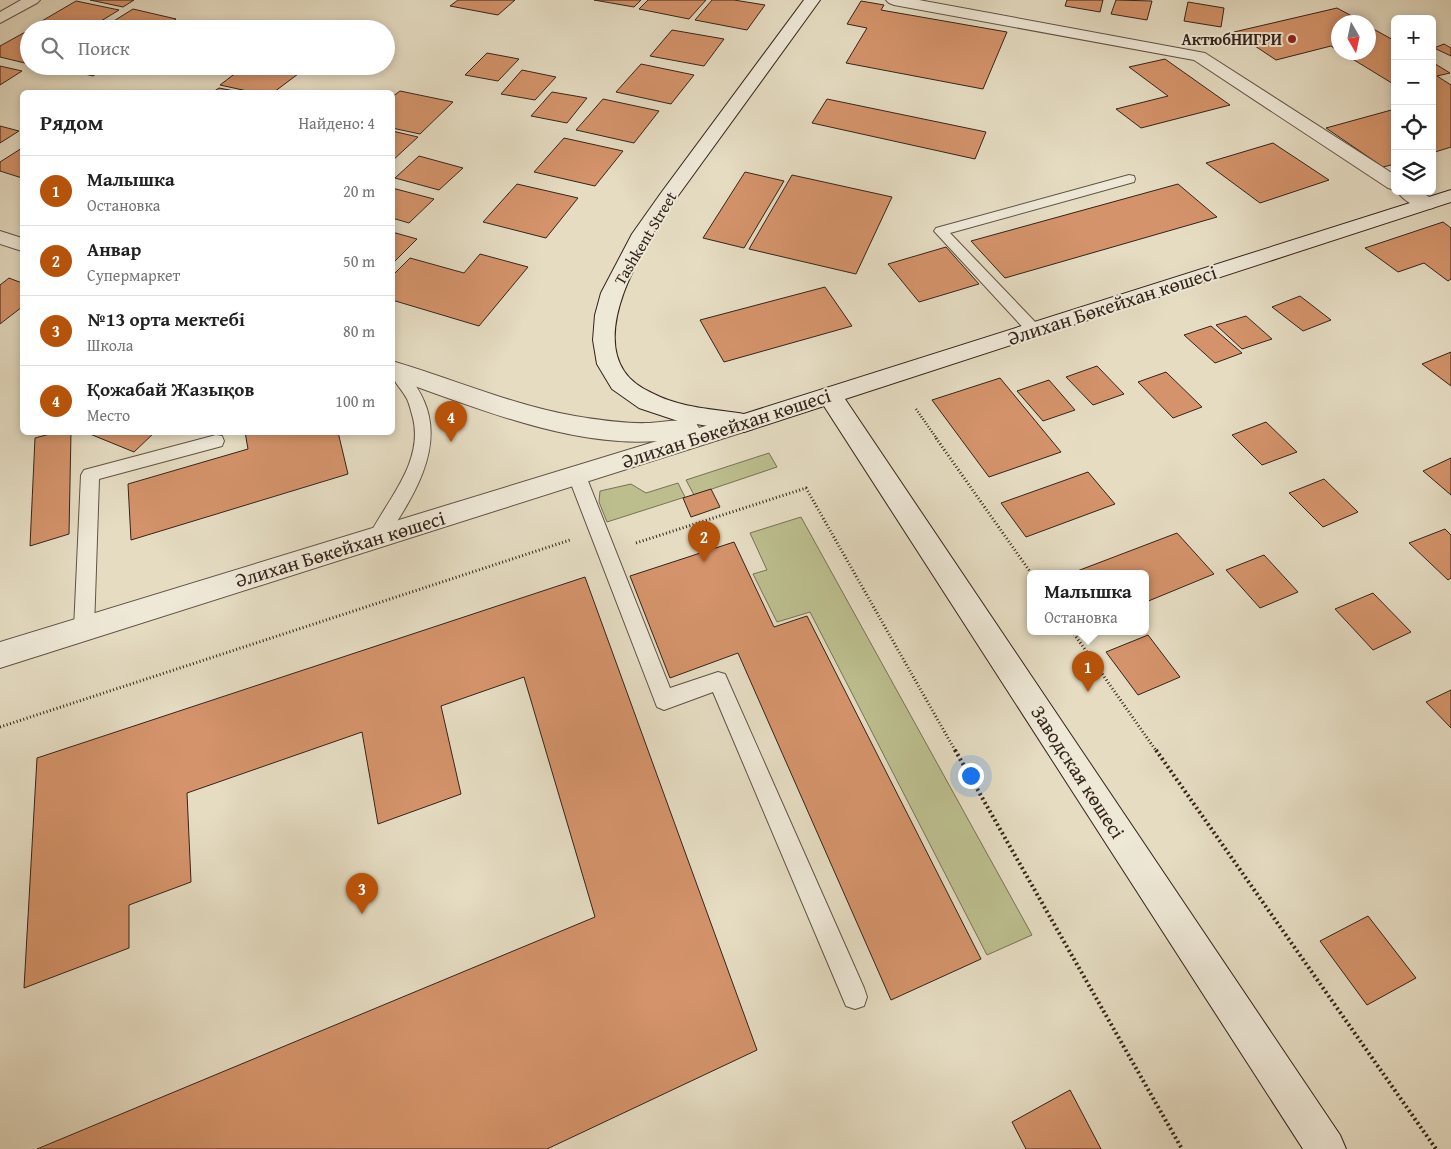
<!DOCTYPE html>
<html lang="ru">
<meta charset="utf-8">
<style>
:root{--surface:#fff;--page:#f6f6f6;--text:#222;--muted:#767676;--line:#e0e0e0;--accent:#b45309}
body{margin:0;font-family:"Gentium Book Plus",serif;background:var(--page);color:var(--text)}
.controls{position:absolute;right:15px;top:15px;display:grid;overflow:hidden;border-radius:8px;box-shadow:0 2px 8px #0003}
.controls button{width:45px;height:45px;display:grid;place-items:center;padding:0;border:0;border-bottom:1px solid var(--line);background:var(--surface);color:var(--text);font:25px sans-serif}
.compass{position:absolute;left:1331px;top:15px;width:45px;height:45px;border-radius:50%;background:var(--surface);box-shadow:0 2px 8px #0003;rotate:171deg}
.you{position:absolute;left:970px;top:775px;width:18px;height:18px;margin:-12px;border:4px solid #fff;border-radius:50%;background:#1a73e8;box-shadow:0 0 0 8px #1a73e833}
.badge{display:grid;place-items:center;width:32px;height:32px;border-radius:50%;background:var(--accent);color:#fff;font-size:16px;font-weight:700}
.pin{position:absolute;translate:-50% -41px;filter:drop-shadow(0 1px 2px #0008)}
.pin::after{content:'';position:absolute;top:26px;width:18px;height:15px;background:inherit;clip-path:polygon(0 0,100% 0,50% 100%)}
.popup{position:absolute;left:1027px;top:570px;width:122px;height:65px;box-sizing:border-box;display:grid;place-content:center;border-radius:8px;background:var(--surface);filter:drop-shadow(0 1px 4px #0005);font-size:16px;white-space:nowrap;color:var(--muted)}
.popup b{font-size:19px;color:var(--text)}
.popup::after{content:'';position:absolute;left:50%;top:100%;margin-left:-10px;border:10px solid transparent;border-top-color:var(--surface)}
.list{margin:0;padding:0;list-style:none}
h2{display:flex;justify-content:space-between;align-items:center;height:65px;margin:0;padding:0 20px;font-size:21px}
h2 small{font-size:16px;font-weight:400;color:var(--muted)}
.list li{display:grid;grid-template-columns:32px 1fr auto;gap:15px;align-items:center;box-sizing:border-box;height:70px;padding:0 20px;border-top:1px solid var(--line)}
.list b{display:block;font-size:19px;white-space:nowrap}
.list p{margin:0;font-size:16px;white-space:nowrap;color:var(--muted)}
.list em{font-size:16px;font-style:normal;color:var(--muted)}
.icon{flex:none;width:28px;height:28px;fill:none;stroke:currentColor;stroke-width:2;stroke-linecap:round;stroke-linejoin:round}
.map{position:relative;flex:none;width:1451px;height:1149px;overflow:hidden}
.search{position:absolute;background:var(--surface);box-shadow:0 2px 8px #0003;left:20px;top:20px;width:375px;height:55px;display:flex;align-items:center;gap:12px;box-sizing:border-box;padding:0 18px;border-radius:28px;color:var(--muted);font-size:19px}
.panel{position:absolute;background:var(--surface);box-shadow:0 2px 8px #0003;left:20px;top:90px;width:375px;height:345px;border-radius:8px}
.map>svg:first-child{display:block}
.green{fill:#bcbe8e;stroke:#787154}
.building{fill:#d4936a;stroke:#34241a}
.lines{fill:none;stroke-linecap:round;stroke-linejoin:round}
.lane-casing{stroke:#605244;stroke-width:2}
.street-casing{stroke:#605244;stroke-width:2}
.secondary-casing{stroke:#34241a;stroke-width:2}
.path-far2{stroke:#34241a;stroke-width:2.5;stroke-dasharray:1 2;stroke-linecap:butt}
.path-far1{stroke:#34241a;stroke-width:3;stroke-dasharray:1 2.5;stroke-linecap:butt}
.path{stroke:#34241a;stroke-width:4;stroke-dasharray:2 3;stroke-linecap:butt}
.lane{fill:#eee8d7;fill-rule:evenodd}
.street{fill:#eee8d7;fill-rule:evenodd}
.secondary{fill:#eee8d7;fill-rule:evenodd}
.poi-dot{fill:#8f2418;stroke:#eee8d7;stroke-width:2}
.labels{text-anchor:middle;stroke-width:4;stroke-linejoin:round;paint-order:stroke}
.far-poi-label{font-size:16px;font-weight:bold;fill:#34241a;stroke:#eee8d7;text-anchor:end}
.far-street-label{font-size:16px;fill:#34241a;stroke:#eee8d7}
.street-label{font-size:20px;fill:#34241a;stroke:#eee8d7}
</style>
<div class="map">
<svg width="1451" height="1149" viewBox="0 0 1451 1149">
<rect width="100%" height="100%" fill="#e5dcc2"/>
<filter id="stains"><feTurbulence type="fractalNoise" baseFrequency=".004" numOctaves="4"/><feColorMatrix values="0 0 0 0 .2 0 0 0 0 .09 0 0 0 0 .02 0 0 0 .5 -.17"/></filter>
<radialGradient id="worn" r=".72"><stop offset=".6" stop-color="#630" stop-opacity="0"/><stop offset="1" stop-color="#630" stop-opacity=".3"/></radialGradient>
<!-- green -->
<path class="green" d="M 769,453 L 777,467 L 694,495 L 686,480 Z
M 678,483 L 685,497 L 607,522 L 599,502 L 600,491 L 631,484 L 646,493 Z
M 801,517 L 1032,935 L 987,955 L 810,612 L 777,622 L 753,574 L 767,570 L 750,533 Z"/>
<!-- building -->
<path class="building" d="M 90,0 L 134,0 L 123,7 Z
M 458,0 L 515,0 L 498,15 L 450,6 Z
M 594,0 L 641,0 L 634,7 Z
M 648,0 L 706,0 L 689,19 L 639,9 Z
M 712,0 L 734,0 L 765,5 L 747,30 L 695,20 Z
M 1067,0 L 1103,0 L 1100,12 L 1065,6 Z
M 1116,0 L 1152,1 L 1147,20 L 1111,14 Z
M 76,1 L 119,10 L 88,29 L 51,29 L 35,25 Z
M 861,1 L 884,5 L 881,10 L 1007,32 L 983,89 L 846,63 L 867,28 L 847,24 Z
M 1188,2 L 1224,8 L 1221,27 L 1184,21 Z
M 1337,8 L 1363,22 L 1338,22 L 1338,51 L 1331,46 L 1276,60 L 1234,32 Z
M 133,9 L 176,19 L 160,29 L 101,29 Z
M 1368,26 L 1395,41 L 1395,85 L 1341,52 L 1368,52 Z
M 29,30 L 29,64 L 0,57 L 0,46 Z
M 672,30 L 724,39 L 704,66 L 650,56 Z
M 1444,44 L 1451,48 L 1451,56 L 1434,48 Z
M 487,53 L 519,59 L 498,81 L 465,75 Z
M 1165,59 L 1230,105 L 1141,128 L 1116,109 L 1168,96 L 1129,67 Z
M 1432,62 L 1450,73 L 1437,76 L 1451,85 L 1451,147 L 1432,153 Z
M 641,64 L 694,75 L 671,104 L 616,92 Z
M 0,66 L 22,71 L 0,85 Z
M 52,66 L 108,66 L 93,76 Z
M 245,66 L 300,66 L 306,68 L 274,92 L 252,92 L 220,85 Z
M 522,70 L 556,77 L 535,100 L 501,94 Z
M 219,88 L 240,92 L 213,92 Z
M 400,91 L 453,102 L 420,134 L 392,128 L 392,97 Z
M 552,92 L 587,98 L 567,123 L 531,116 Z
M 603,99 L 659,111 L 634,143 L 576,130 Z
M 827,99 L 986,132 L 975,159 L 812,123 Z
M 1395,109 L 1395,164 L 1383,167 L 1326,128 Z
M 0,126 L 19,131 L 0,143 Z
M 392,131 L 418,137 L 392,161 Z
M 564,138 L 623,151 L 595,186 L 534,172 Z
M 1273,143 L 1329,180 L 1260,203 L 1206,163 Z
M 22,148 L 22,178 L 0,171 L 0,162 Z
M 419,156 L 463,168 L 439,190 L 395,178 Z
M 745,172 L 784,181 L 744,248 L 703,238 Z
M 792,175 L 892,197 L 856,274 L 749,249 Z
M 517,184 L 578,198 L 546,238 L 483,222 Z
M 1178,184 L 1217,217 L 1005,278 L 971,241 Z
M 392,188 L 434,199 L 409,223 L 392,218 Z
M 1443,222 L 1451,228 L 1451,279 L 1448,281 L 1424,263 L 1398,272 L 1365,248 Z
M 392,232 L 417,239 L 392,264 Z
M 946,247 L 979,284 L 919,302 L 888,264 Z
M 480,254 L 528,267 L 479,326 L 392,300 L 392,276 L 410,258 L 464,273 Z
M 9,278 L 22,283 L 22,307 L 0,324 L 0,285 Z
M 825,287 L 852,326 L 724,362 L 700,320 Z
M 1300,296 L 1331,320 L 1303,331 L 1272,307 Z
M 1246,316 L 1272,339 L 1242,349 L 1216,325 Z
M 1211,326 L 1242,353 L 1215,363 L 1184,335 Z
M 1451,352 L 1451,386 L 1422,364 Z
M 1097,366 L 1124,394 L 1093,405 L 1066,377 Z
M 1166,372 L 1202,407 L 1173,418 L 1138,382 Z
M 1000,378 L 1061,452 L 989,477 L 932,400 Z
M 1049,380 L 1075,410 L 1043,421 L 1017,391 Z
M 1266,422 L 1297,452 L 1262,465 L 1232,435 Z
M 57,432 L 71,432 L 69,534 L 30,546 L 35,438 Z
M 85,432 L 155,432 L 134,452 Z
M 245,432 L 338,432 L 348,474 L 131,540 L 128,484 L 248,449 Z
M 1451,458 L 1451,495 L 1423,471 Z
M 1088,472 L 1115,504 L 1026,537 L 1001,503 Z
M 1324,479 L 1358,512 L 1323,527 L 1289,493 Z
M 711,489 L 720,507 L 691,517 L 683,498 Z
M 1445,529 L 1451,535 L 1451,578 L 1448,580 L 1409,543 Z
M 1177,533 L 1214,574 L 1146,602 L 1146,573 L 1072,573 Z
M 734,542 L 774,627 L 807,616 L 981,959 L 891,1000 L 738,653 L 670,678 L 630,576 Z
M 1264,555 L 1298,592 L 1260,608 L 1226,570 Z
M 585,577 L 757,1050 L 547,1149 L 37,1149 L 595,917 L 524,677 L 441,706 L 461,794 L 378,824 L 362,732 L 187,793 L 191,882 L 129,905 L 129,948 L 24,988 L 37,758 Z
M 1373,593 L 1411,632 L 1373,650 L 1335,609 Z
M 1148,635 L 1180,677 L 1138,695 L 1106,652 Z
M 1451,690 L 1451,728 L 1426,702 Z
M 1368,916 L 1416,978 L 1367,1005 L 1320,941 Z
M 1070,1090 L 1101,1149 L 1026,1149 L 1012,1122 Z"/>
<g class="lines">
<!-- lane casing -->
<g class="lane-casing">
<path id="lane" d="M 1129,175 L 1134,176 L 1135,179 L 1134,182 L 950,233 L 1039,326 L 1042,330 L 1039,334 L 1034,335 L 1029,334 L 934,231 L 936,228 Z
M 395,364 L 401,366 C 409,377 419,388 424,401 C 446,451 409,503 383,543 L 377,546 L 371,543 L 368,538 C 386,501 424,463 413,418 C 411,412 410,405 407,399 C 399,384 392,384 392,365 Z
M 216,435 L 222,436 L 224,441 L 222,446 L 99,479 L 94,629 L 91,635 L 84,638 L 77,635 L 74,629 L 81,475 L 84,470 Z
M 577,469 L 583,471 L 586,476 L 670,688 L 718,672 L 725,674 L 864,988 L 867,997 L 864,1006 L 855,1009 L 846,1006 L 713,692 L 664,710 L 657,707 L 568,476 L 571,471 Z"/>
</g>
<!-- street casing -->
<g class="street-casing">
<path id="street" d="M 21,0 L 40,0 L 37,3 L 0,23 L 0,12 Z
M 886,0 L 919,0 L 1205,53 L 1395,175 L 1395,190 L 1388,188 L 1194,60 L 894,5 L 889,3 Z
M 1397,191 C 1412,191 1426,190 1436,204 L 1433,208 C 1420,211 1404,202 1397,191 Z
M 0,231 L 22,238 L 22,251 L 0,244 Z
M 392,361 C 453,379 512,405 575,416 C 599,420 625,424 650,423 C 666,422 681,418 696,423 L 699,428 L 744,414 L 753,417 L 756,423 L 753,429 L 0,668 L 0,642 L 657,441 C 571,448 472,406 392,378 Z"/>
</g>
<!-- secondary casing -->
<g class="secondary-casing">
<path id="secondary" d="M 804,0 L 820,0 L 664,215 C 641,253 595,327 624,371 C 631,382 643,389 654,394 C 681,408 714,409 744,414 L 1451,190 L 1451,202 L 845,399 L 1340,1135 L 1346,1149 L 1303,1149 L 824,406 L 744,432 L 678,421 L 639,408 L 612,389 L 597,364 L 593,340 L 595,315 L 601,293 L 632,234 L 661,193 Z"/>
</g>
<!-- path-far2 -->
<path class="path-far2" d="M 916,409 L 937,439"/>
<!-- path-far1 -->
<path class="path-far1" d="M 936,438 L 1031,573
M 636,543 L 806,488 L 956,752
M 1072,631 L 1157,752
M 0,727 L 570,540"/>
<!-- path -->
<path class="path" d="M 955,750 L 1182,1149
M 1156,750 L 1436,1149"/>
<!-- lane -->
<use href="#lane" class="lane"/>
<!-- street -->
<use href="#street" class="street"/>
<!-- secondary -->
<use href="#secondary" class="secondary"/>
</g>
<!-- markers -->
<circle class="poi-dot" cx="1292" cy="39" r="5"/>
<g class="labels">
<!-- far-poi labels -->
<g class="far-poi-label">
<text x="1282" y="45">АктюбНИГРИ</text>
</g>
<!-- far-street labels -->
<g class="far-street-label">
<text transform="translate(645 238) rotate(-59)" y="6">Tashkent Street</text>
</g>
<!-- street labels -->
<g class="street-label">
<text transform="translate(1112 305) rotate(-18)" y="7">Әлихан Бөкейхан көшесі</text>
<text transform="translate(726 428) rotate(-18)" y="7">Әлихан Бөкейхан көшесі</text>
<text transform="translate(340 549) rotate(-17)" y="7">Әлихан Бөкейхан көшесі</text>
<text transform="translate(1078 772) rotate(57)" y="7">Заводская көшесі</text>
</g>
</g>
<rect width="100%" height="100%" filter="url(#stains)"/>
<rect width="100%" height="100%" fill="url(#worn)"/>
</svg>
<div class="controls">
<button>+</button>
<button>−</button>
<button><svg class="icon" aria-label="locate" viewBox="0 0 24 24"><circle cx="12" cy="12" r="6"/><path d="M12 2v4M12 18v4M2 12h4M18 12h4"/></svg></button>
<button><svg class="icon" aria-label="layers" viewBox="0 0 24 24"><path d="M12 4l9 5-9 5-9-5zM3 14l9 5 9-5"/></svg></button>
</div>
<svg class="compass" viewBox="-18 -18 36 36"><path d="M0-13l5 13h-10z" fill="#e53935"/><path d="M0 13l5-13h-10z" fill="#767676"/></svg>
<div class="you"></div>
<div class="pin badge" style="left:1088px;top:692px">1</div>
<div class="popup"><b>Малышка</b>Остановка</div>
<div class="pin badge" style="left:704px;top:562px">2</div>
<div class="pin badge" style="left:362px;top:914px">3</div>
<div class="pin badge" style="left:451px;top:442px">4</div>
<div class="search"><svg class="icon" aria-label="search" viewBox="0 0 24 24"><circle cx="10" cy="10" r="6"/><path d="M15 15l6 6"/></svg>Поиск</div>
<section class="panel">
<h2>Рядом<small>Найдено: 4</small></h2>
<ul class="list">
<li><span class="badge">1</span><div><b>Малышка</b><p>Остановка</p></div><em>20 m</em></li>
<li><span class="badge">2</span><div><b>Анвар</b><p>Супермаркет</p></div><em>50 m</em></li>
<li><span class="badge">3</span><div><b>№13 орта мектебі</b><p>Школа</p></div><em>80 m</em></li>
<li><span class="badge">4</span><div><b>Қожабай Жазықов</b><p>Место</p></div><em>100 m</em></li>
</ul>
</section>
</div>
